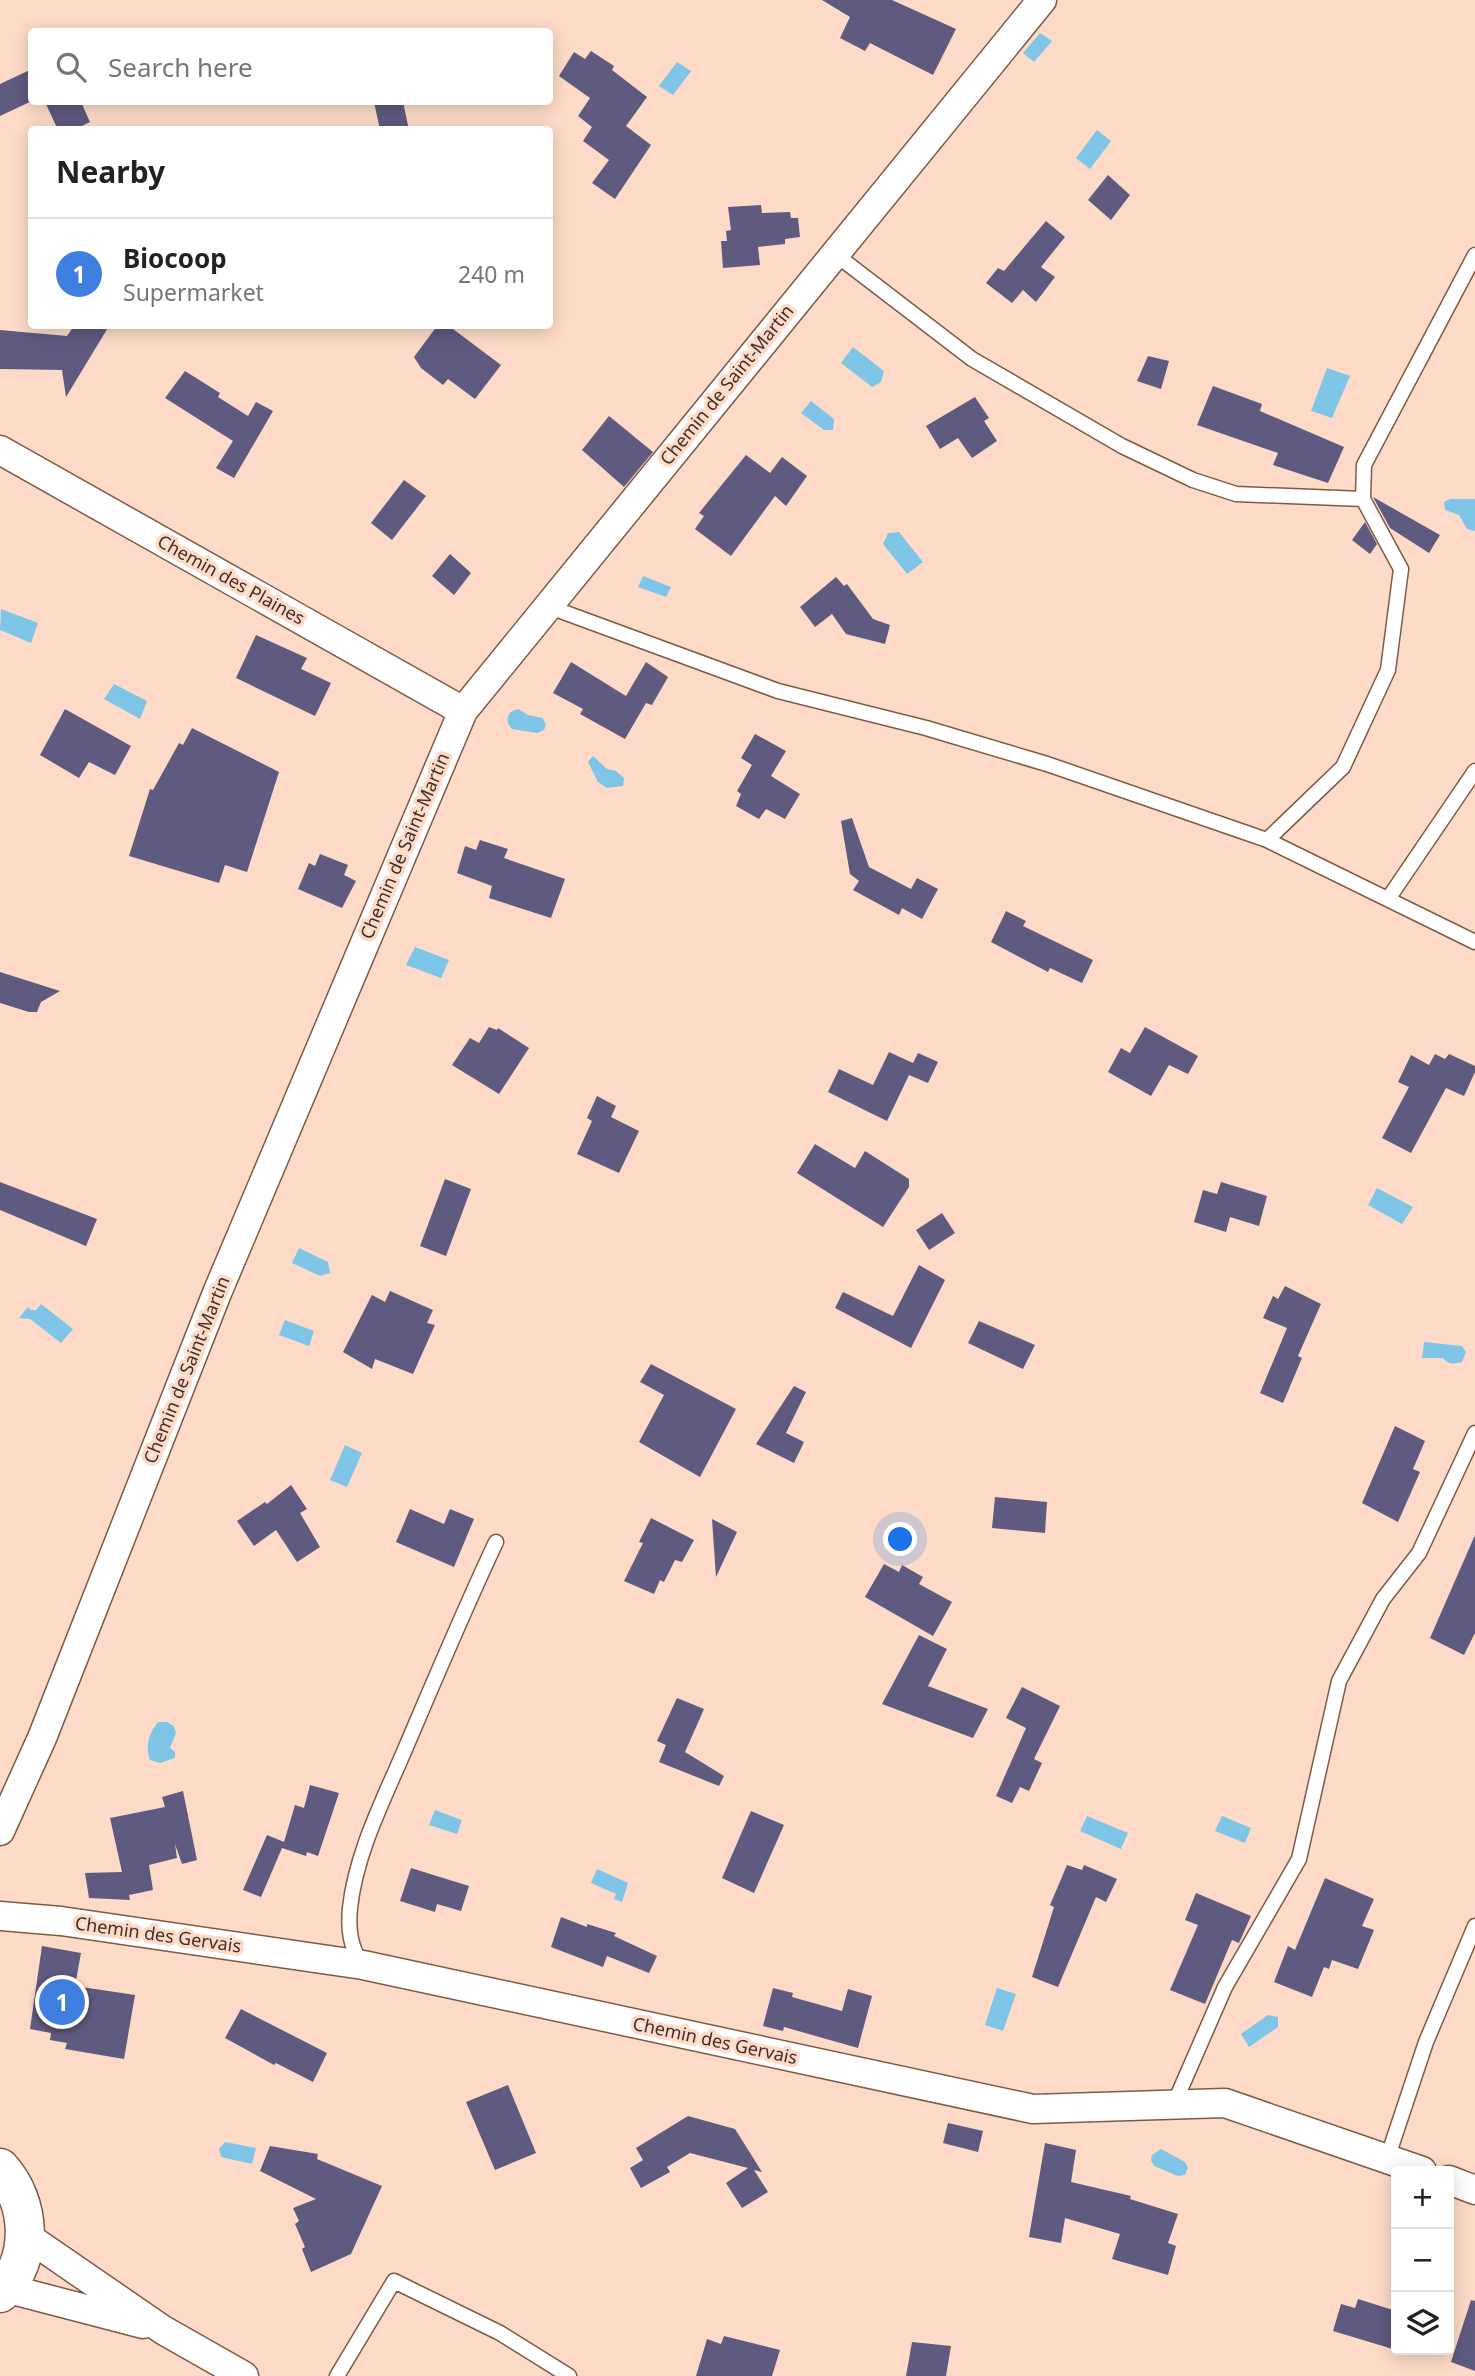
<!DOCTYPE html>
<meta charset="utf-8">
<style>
:root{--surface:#fff;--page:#f2f2f2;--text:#222;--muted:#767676;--line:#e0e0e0;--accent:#3b738d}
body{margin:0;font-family:"Noto Sans",sans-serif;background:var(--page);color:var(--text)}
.controls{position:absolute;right:21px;bottom:21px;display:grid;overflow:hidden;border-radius:7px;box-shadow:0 4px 18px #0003}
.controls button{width:63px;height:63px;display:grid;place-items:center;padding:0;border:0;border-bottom:2px solid var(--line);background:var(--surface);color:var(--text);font:35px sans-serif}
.you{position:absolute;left:901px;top:1540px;width:24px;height:24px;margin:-18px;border:5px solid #fff;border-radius:50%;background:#1a73e8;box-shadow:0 0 0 10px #1a73e833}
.badge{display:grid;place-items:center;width:46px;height:46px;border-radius:50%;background:var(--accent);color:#fff;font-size:23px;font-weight:700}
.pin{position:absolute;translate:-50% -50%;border:4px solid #fff;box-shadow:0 2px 7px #0006}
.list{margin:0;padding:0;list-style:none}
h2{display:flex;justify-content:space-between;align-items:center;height:91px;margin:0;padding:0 28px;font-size:30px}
h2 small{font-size:23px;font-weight:400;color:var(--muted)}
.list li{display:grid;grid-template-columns:46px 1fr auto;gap:21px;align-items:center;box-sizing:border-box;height:112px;padding:0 28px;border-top:2px solid var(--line)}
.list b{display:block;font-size:26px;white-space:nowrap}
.list p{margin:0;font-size:23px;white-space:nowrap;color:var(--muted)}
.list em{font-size:23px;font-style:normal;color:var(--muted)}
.icon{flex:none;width:38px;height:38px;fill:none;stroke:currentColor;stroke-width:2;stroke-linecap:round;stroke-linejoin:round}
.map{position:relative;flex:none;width:1475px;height:2376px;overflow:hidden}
.search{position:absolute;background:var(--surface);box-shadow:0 4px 18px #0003;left:28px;top:28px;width:525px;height:77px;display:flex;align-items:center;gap:18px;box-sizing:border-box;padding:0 24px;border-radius:7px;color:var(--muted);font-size:26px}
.panel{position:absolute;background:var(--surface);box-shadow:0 4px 18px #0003;left:28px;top:126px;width:525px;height:203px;border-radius:7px}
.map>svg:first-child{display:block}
.water{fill:#7ec5e7}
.building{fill:#5f5a7f}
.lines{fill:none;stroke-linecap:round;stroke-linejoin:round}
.service-casing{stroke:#7f5944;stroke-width:17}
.minor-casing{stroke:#7f5944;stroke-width:31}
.primary-casing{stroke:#7f5944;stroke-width:41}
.service{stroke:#fff;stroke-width:14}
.minor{stroke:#fff;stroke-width:28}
.primary{stroke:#fff;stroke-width:38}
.labels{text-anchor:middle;stroke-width:7;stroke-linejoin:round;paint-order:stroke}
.street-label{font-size:18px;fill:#402f26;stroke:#fedbc8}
</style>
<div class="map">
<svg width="1475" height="2376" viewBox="0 0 1475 2376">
<rect width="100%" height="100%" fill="#fedbc8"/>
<!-- water -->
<path class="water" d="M 1040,33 L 1052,41 L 1034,62 L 1023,53 Z
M 677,62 L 691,71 L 673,95 L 659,86 Z
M 1097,130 L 1111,141 L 1090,169 L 1076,158 Z
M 853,347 L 884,371 L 881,382 L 872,387 L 841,363 Z
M 1327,368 L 1350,376 L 1332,418 L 1311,411 Z
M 811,401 L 834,419 L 833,430 L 824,430 L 801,413 Z
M 1450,499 L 1475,499 L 1475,531 L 1467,529 L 1459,515 L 1445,510 L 1444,502 Z
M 899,532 L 923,562 L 907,574 L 883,544 L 888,533 Z
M 643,576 L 671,587 L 666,597 L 638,587 Z
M 1,609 L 38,623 L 31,643 L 0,630 Z
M 114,684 L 147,701 L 140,719 L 104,699 Z
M 518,709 L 528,715 L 543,718 L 546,725 L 544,730 L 537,733 L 512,729 C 504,721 507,711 518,709 Z
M 593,756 L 607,769 L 616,771 L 624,778 L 623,786 L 607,788 L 598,782 L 588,762 Z
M 415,947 L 449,960 L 441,978 L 406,965 Z
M 1377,1188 L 1413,1207 L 1402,1224 L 1368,1205 Z
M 299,1248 L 328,1262 L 330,1273 L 320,1276 L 292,1263 Z
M 41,1304 L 73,1329 L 61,1343 L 30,1319 L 19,1318 L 28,1307 L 31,1310 L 36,1310 Z
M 285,1320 L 314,1331 L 309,1346 L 279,1335 Z
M 1424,1342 L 1462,1346 L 1466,1352 L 1462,1362 C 1455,1364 1448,1365 1443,1358 L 1422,1358 Z
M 345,1445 L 362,1453 L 347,1487 L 330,1480 Z
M 158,1722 L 167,1722 L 174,1726 L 176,1733 L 170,1748 L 175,1752 L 175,1758 L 160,1763 L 150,1760 C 145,1746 149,1733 158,1722 Z
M 435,1810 L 462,1820 L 457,1834 L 429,1825 Z
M 1087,1816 L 1128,1833 L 1121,1849 L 1080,1831 Z
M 1222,1816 L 1251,1828 L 1245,1843 L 1215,1831 Z
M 597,1869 L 628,1883 L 622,1902 L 614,1899 L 616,1894 L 591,1883 Z
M 997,1988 L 1016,1994 L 1003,2031 L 985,2025 Z
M 1268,2015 L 1278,2017 L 1278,2027 L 1249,2047 L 1241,2034 Z
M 225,2142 L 256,2148 L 252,2164 L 221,2157 L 219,2149 Z
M 1161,2149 L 1185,2162 L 1188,2168 L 1185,2175 L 1178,2176 L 1154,2166 L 1151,2160 L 1152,2155 Z"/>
<!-- building -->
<path class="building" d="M 822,0 L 892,0 L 956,29 L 933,75 L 870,43 L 865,51 L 840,38 L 850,17 Z
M 591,51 L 614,66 L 612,70 L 647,97 L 626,126 L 651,145 L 615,199 L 592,183 L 609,160 L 583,141 L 592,127 L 578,116 L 590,98 L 559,76 L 574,52 L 585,59 Z
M 32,69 L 32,101 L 0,116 L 0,84 Z
M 45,102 L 81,102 L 90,122 L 74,130 L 58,130 Z
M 374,102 L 403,102 L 409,130 L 380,130 Z
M 1108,175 L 1130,195 L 1111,220 L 1088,200 Z
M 761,205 L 762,213 L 790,212 L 791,218 L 798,218 L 800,237 L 785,239 L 785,244 L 758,247 L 760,265 L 723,268 L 721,241 L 727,241 L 726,231 L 731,230 L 728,207 Z
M 1046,221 L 1065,237 L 1041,267 L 1055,277 L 1036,302 L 1023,290 L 1012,303 L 986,283 L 998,268 L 1004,271 Z
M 74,326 L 109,326 L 66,397 L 62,370 L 0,369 L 0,330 L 67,336 Z
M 437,326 L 449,326 L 501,365 L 475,399 L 448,379 L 443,385 L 421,368 L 414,357 Z
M 1148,356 L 1169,361 L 1161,389 L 1137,381 Z
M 185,371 L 220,393 L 218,397 L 248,416 L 256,402 L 273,411 L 234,478 L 216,468 L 233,441 L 165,398 Z
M 1213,386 L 1262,404 L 1260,411 L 1344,447 L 1328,483 L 1273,465 L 1278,453 L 1197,425 Z
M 975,397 L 989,418 L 984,421 L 997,441 L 972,458 L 958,438 L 940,449 L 926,426 Z
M 609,416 L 653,452 L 624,487 L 582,450 Z
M 746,455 L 770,473 L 782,457 L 807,476 L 786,506 L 775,496 L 731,556 L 695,529 L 704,516 L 699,513 Z
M 404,480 L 426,496 L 392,540 L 371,523 Z
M 1373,497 L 1440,535 L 1429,553 L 1390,528 Z
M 1365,522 L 1377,544 L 1370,554 L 1352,540 Z
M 450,554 L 471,573 L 454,595 L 432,576 Z
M 836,577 L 844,586 L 847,584 L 873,619 L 890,625 L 885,644 L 846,634 L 832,614 L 815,627 L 800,607 Z
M 256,635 L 307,658 L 301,669 L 331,683 L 315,716 L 236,678 Z
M 571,662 L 626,696 L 646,662 L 668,677 L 652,705 L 646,703 L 625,739 L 580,714 L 583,709 L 553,693 Z
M 65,709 L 131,746 L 115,775 L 89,762 L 79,778 L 40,755 Z
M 192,728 L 279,772 L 247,872 L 225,865 L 219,883 L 129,856 L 150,789 L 153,790 L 179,743 L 183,745 Z
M 755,734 L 786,751 L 771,776 L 800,794 L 785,819 L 766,809 L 759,819 L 736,806 L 741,794 L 737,791 L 752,765 L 741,758 Z
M 852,818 L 869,867 L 911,889 L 917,878 L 938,889 L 922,919 L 902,908 L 899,915 L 853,890 L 859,881 L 850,874 L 841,821 Z
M 480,840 L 508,849 L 504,858 L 565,879 L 551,918 L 489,898 L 492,886 L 457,873 L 465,846 L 476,850 Z
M 320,854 L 348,865 L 344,875 L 356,881 L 342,908 L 298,889 L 309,863 L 315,866 Z
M 1006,911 L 1026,921 L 1023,926 L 1093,960 L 1082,983 L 1050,968 L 1048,972 L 991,942 Z
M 0,972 L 60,991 L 41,1002 L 37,1012 L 29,1012 L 0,1003 Z
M 489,1027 L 497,1030 L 498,1028 L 529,1048 L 499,1094 L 452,1065 L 470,1038 L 479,1043 Z
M 1145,1027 L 1198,1056 L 1188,1074 L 1169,1065 L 1151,1096 L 1108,1072 L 1121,1048 L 1130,1053 Z
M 889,1052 L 913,1063 L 918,1053 L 938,1062 L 928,1083 L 909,1075 L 887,1121 L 828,1092 L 839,1069 L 873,1085 Z
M 1435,1054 L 1445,1059 L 1449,1054 L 1475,1066 L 1475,1072 L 1464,1096 L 1446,1088 L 1411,1153 L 1382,1138 L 1409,1087 L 1398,1082 L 1411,1055 L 1429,1065 Z
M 597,1096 L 616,1106 L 611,1117 L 639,1131 L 619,1173 L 577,1154 L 592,1121 L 587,1118 Z
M 815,1144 L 855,1168 L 865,1151 L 909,1179 L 909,1187 L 883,1227 L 797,1173 Z
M 445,1179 L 471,1189 L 446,1256 L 420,1246 Z
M 0,1182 L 97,1219 L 86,1246 L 0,1210 Z
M 1221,1182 L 1267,1196 L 1259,1226 L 1230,1217 L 1226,1232 L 1194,1222 L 1203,1190 L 1217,1194 Z
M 942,1213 L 955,1233 L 929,1250 L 916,1230 Z
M 919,1265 L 945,1280 L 911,1348 L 835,1308 L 843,1292 L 893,1316 Z
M 1285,1286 L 1321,1304 L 1298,1356 L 1302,1358 L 1283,1403 L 1260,1393 L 1287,1328 L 1263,1318 L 1273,1296 L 1278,1299 Z
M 390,1291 L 433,1310 L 427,1323 L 435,1325 L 413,1374 L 375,1359 L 372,1369 L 343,1352 L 372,1295 L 385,1302 Z
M 979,1321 L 1035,1345 L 1023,1369 L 968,1343 Z
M 651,1364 L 736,1409 L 700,1477 L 639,1442 L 664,1395 L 640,1382 Z
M 794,1386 L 806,1392 L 786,1433 L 804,1442 L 794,1463 L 756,1444 Z
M 1395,1426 L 1425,1441 L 1413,1469 L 1420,1472 L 1398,1522 L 1362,1503 Z
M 291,1485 L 307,1509 L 300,1513 L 320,1547 L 297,1562 L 276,1530 L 254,1546 L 237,1521 L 265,1502 L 267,1504 Z
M 995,1497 L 1047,1502 L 1045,1533 L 992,1528 Z
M 410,1509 L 444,1524 L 450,1509 L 474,1519 L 454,1567 L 396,1542 Z
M 651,1518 L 694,1540 L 682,1562 L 675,1560 L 664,1582 L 660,1580 L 654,1594 L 624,1581 L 643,1543 L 639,1542 Z
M 712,1519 L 737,1532 L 716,1577 Z
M 1475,1535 L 1475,1633 L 1464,1655 L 1430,1638 Z
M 884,1564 L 899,1572 L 902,1565 L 923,1577 L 919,1584 L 952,1602 L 933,1636 L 865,1597 Z
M 919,1635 L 947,1649 L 928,1686 L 988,1709 L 973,1738 L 882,1704 Z
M 1022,1687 L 1060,1706 L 1034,1759 L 1042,1763 L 1029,1791 L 1020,1787 L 1012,1803 L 996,1796 L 1026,1728 L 1006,1718 Z
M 677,1698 L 704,1709 L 685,1752 L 724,1776 L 719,1786 L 659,1762 L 666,1745 L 657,1741 Z
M 310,1785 L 339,1793 L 318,1856 L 307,1852 L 306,1856 L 282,1848 L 261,1897 L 243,1890 L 267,1835 L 284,1842 L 295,1805 L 304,1808 Z
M 183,1791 L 197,1860 L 182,1864 L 175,1844 L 177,1858 L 149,1865 L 153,1890 L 129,1895 L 130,1900 L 89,1898 L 85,1873 L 122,1872 L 110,1818 L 165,1807 L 162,1797 Z
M 751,1811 L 784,1825 L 754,1893 L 722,1878 Z
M 1067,1865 L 1082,1870 L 1084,1865 L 1117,1879 L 1106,1902 L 1096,1897 L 1058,1987 L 1032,1977 L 1054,1907 L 1050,1905 Z
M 411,1868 L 469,1886 L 461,1911 L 437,1904 L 435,1912 L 400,1901 Z
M 1325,1878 L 1374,1899 L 1362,1926 L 1374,1930 L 1358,1969 L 1332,1960 L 1329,1969 L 1324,1967 L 1312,1997 L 1274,1982 L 1288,1946 L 1295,1950 Z
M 1196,1893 L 1251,1916 L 1239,1943 L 1232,1940 L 1205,2004 L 1170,1990 L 1198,1925 L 1185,1920 Z
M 561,1917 L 587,1927 L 587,1924 L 616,1933 L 614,1936 L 657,1956 L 649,1973 L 607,1956 L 603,1967 L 551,1947 Z
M 42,1946 L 81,1953 L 75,1986 L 135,1995 L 124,2059 L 65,2049 L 67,2043 L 50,2040 L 51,2033 L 30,2029 Z
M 773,1988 L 793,1993 L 792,1997 L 842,2011 L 848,1989 L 872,1996 L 858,2048 L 784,2027 L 783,2031 L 763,2026 Z
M 241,2009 L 327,2053 L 313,2082 L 276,2063 L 274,2065 L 225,2038 Z
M 508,2085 L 536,2153 L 495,2170 L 466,2102 Z
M 688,2116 L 735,2129 L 762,2172 L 754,2170 L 768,2192 L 742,2208 L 726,2183 L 748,2168 L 690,2153 L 667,2167 L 670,2172 L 641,2188 L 630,2168 L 643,2160 L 636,2148 Z
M 948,2123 L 983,2131 L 978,2152 L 943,2143 Z
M 1045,2143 L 1076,2150 L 1071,2182 L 1131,2196 L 1130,2199 L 1178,2214 L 1168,2243 L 1176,2246 L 1168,2275 L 1112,2259 L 1120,2234 L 1065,2218 L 1061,2243 L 1029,2237 Z
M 270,2146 L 318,2154 L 317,2159 L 382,2186 L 351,2254 L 311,2272 L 302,2249 L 305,2247 L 295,2224 L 299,2221 L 293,2208 L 316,2199 L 260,2171 Z
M 1358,2299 L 1396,2311 L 1396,2350 L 1333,2331 L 1341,2304 L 1355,2308 Z
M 1471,2300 L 1475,2301 L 1475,2371 L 1451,2362 Z
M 724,2336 L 780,2350 L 772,2376 L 696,2376 L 707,2339 L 721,2344 Z
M 912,2342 L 951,2346 L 946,2376 L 906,2376 Z"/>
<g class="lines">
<!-- service casing -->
<g class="service-casing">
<path id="service" d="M 835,254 L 972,359 L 1122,446 L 1193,480 L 1236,494 L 1363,499
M 547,606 L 778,691 L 926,728 L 1047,764 L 1267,840 L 1475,942
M 1267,840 L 1343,767 L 1388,670 L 1401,569 L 1363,499 L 1364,465 L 1475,255
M 1388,899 L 1475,771
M 362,1964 C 350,1947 348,1929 350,1908 C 356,1852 384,1799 406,1747 C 435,1679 464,1610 496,1542
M 1174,2104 L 1225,1987 L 1299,1859 L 1339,1681 L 1383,1599 L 1419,1553 L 1475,1433
M 1387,2159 L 1426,2042 L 1475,1926
M 337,2376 L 394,2281 L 500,2333 L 569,2376"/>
</g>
<!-- minor casing -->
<g class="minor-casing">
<path id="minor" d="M 0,450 L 463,711
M 0,1831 L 42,1738 L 217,1293 L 463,711 L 1042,0
M 0,1916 L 61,1921 L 363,1965 L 1033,2109 L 1225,2103 L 1422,2171
M 1449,2180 L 1475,2190
M 25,2235 L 163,2330 L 244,2376
M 5,2288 L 143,2324"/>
</g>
<!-- primary casing -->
<g class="primary-casing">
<path id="primary" d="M 0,2168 C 31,2202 35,2259 0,2293"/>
</g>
<!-- service -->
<use href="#service" class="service"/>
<!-- minor -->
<use href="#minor" class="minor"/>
<!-- primary -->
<use href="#primary" class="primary"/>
</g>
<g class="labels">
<!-- street labels -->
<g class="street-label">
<text transform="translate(727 385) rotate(-51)" y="6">Chemin de Saint-Martin</text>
<text transform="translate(231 580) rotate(29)" y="6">Chemin des Plaines</text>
<text transform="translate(405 846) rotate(-67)" y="6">Chemin de Saint-Martin</text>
<text transform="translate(187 1370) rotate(-68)" y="6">Chemin de Saint-Martin</text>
<text transform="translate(158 1935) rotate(8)" y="6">Chemin des Gervais</text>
<text transform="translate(715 2041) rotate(12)" y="6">Chemin des Gervais</text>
</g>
</g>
</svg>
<div class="controls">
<button>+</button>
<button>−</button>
<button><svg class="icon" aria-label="layers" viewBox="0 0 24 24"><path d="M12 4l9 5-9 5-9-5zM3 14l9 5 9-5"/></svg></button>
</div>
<div class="you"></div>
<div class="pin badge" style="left:62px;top:2002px;background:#3f7fe0">1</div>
<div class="search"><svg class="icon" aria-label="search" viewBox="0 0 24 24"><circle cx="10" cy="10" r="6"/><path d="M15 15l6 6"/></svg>Search here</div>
<section class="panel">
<h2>Nearby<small></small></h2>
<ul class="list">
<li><span class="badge" style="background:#3f7fe0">1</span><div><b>Biocoop</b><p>Supermarket</p></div><em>240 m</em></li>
</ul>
</section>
</div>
